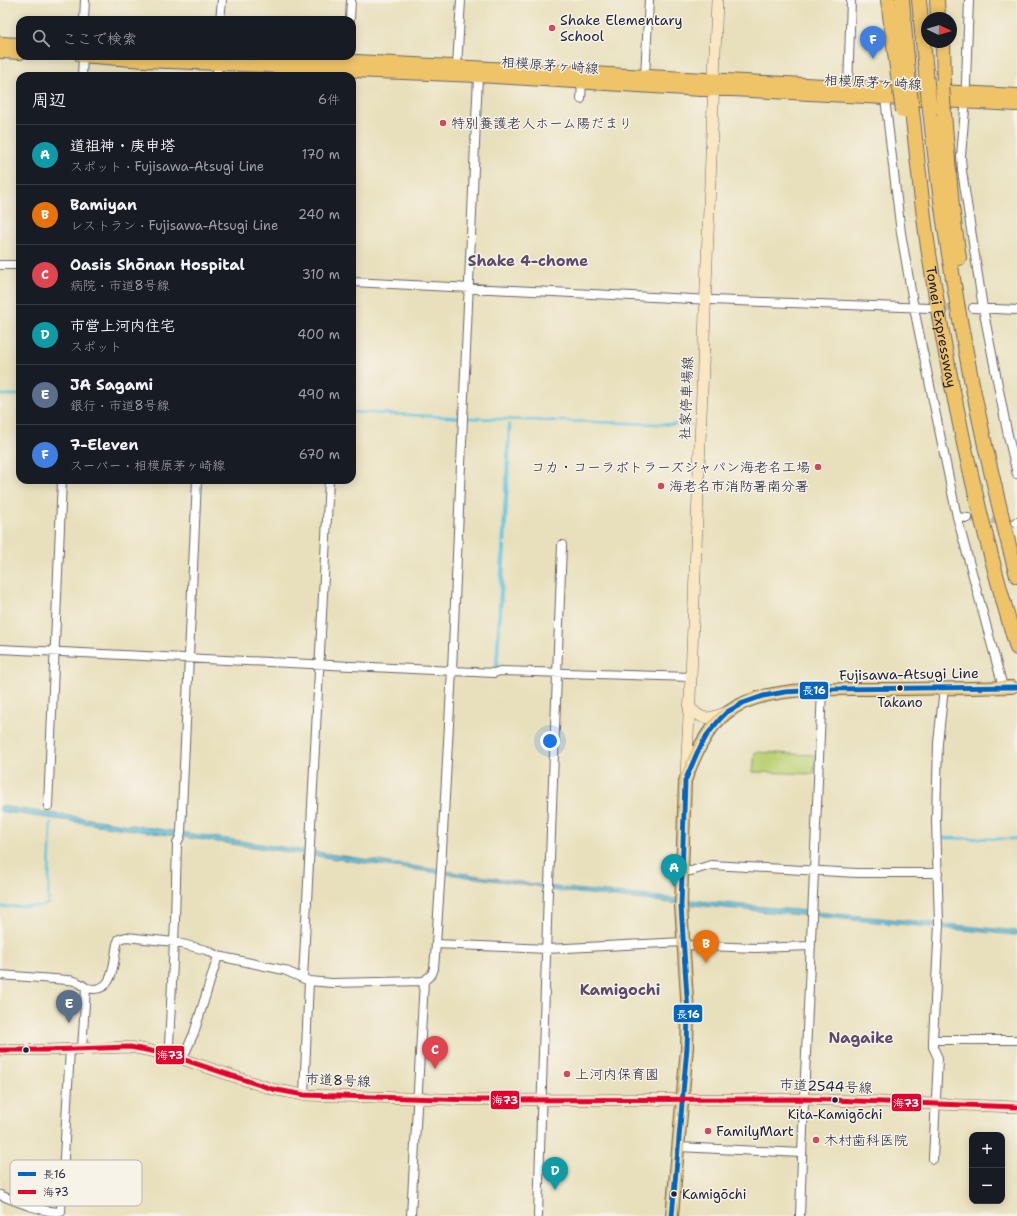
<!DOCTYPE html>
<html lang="ja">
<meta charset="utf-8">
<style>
:root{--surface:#171b24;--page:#242831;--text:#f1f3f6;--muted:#9ea1a6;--line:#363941;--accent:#d93025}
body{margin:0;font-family:"Shantell Sans","Klee One",sans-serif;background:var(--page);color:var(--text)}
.controls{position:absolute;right:12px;bottom:12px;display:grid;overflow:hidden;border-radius:8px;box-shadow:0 2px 10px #0003}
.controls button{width:36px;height:36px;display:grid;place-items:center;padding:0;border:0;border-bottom:1px solid var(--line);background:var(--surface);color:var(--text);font:20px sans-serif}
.compass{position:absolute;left:921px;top:12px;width:36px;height:36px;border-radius:50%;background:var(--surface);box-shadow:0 2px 10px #0003;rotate:94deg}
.you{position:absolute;left:550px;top:741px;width:14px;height:14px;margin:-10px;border:3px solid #fff;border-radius:50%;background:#1a73e8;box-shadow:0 0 0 6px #1a73e833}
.badge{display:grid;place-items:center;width:26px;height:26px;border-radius:50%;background:var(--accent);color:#fff;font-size:13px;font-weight:700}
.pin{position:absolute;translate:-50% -33px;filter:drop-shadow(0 1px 2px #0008)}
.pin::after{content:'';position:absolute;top:21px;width:14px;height:12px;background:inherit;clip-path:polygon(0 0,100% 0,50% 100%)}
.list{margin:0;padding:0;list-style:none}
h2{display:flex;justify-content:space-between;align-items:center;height:52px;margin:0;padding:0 16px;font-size:17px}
h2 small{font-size:13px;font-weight:400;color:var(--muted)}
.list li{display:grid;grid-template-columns:26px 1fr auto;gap:12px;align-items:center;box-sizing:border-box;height:60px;padding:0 16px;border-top:1px solid var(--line)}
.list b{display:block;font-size:15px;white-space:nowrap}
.list p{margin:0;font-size:13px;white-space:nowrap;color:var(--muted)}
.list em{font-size:13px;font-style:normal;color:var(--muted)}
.icon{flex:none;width:22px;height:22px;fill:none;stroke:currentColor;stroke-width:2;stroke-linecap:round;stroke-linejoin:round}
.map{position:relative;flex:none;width:1017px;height:1216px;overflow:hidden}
.search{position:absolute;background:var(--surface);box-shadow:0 2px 10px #0003;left:16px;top:16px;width:340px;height:44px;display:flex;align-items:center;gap:10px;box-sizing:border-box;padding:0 14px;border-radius:12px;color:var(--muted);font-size:15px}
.panel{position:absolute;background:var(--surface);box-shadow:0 2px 10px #0003;left:16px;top:72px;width:340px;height:412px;border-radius:12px}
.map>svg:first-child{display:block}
.green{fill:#bcd276;stroke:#6f7a58}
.water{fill:#63c4e1;stroke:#42738e}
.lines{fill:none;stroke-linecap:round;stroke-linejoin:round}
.stream{stroke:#63c4e1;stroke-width:2.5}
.street-tunnel{stroke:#c0baa2;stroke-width:8;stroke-dasharray:8 4;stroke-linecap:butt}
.street-casing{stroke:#676468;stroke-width:10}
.secondary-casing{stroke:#676468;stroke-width:12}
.primary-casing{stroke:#676468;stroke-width:14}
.highway-casing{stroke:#676468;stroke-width:16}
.street{stroke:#fff;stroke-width:8}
.secondary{stroke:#f9e7c3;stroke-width:11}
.primary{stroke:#efc469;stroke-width:12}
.highway{stroke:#efc469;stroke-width:14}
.highway-bridge-casing{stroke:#676468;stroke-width:16;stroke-linecap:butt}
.highway-bridge{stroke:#efc469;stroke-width:14}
.bus-1-casing{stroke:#f7f3e8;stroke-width:8}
.bus-2-casing{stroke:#f7f3e8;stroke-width:8}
.bus-1{stroke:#0065bd;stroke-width:5}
.bus-2{stroke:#e4002b;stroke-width:5}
.poi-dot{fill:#d1495b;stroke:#f7f3e8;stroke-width:1.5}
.bus-dot{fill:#22223b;stroke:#f7f3e8;stroke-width:1.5}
.labels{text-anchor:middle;stroke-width:3;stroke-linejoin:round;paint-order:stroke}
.bus-label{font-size:13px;fill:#22223b;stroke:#f7f3e8}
.poi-label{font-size:14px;fill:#22223b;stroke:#f7f3e8;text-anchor:start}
.street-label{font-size:14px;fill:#22223b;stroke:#f7f3e8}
.neighbourhood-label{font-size:15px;font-weight:bold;fill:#5b4c6e;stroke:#f7f3e8}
.key{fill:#f7f3e8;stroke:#b7b4b4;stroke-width:1}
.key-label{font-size:11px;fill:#22223b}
.line-badge{stroke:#f7f3e8;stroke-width:1.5}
.badge-label{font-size:11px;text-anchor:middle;font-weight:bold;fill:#fff}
</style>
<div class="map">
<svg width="1017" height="1216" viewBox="0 0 1017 1216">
<rect width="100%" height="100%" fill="#f7f3e8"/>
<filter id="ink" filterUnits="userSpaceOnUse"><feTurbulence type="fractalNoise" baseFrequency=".025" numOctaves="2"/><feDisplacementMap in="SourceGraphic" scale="8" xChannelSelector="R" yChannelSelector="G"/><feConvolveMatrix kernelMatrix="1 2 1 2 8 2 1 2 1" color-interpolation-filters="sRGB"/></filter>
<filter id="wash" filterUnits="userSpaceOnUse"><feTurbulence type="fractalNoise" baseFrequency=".012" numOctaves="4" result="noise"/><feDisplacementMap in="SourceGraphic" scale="16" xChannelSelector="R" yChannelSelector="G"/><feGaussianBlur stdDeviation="0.9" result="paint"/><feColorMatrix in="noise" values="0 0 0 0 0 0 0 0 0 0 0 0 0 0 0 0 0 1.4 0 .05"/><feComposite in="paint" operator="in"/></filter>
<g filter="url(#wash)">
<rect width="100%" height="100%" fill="#e8e0bc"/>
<!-- green -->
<path class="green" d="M 755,752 L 815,755 L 814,774 L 753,772 Z"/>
<!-- water -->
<path class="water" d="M 0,806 L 562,888 L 1017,931 L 1017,935 L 673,903 L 551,890 L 536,886 L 380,865 L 0,811 Z"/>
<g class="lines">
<!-- stream -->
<path class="stream" d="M 0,395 L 20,395
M 352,412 L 468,418 L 691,425
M 505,541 L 510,426
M 497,667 L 505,546
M 496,669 L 509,424
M 941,838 L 1017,839
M 0,907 L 43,906 L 48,904 L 51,822"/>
</g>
</g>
<g filter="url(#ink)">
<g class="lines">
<!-- street-tunnel -->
<path class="street-tunnel" d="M 934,308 L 973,308
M 968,518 L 1016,522"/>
<!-- street casing -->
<g class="street-casing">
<path id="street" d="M 969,0 L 965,109 L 961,156 L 962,171 L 983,308 L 1007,431 L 1017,474
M 84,20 L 85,0
M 220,20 L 222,0
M 350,20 L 351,0
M 457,66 L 461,0
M 82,76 L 83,56
M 217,76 L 218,56
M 645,76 L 649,0
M 848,87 L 851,0
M 885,98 L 901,233 L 914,308 L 957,517 L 1003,687
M 581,99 L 582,82
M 0,265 L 20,265
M 352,282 L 711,300 L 929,308
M 973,308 L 1017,310
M 957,517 L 968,518
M 1016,522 L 1017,522
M 0,649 L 494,673 L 500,671 L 691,677
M 48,806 L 62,480
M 682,871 L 691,871 L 711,865 L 857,873 L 938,873
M 549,885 L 562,545
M 436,944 L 547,949 L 683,942
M 684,945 L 755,948 L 811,946
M 0,975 L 67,980 C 71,980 76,981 79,983 C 82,984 84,987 87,988 C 115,995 113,963 117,944 L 119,939 L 126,937 L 174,942 L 206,950 L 218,956 L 284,970 L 309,981 L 332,983 L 424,981
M 303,978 L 329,480
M 933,1040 L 1017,1040
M 82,1049 L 86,988
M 167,1054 L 169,1045 L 175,921 L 177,843 L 180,837 L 181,832 L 197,480
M 182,1060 L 194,1033 L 218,956
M 304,1095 L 309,981
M 678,1147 L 802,1153
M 933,1159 L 938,1058 L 933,1047 L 933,1040 L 939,924 L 936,820 L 938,743 L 944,688
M 0,1195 C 20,1203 39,1211 61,1212 L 70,1049
M 411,1216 L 424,981 L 432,974 L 434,968 L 436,944 L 441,869 L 452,670 L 478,76
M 538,1216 L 548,890
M 800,1216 L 804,1099 L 822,690"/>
</g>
<!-- secondary casing -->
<g class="secondary-casing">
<path id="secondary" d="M 689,706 C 701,722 710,719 727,712
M 686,775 L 691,677 L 717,0
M 0,1050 L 47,1050 L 130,1047 L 167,1054 L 272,1089 L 304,1095 L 475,1100 L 804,1099 L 1017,1107"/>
</g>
<!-- primary casing -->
<g class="primary-casing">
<path id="primary" d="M 0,43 L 20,44
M 0,52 L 20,53
M 81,56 L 144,61 L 267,66 L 303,69 L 478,76 L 701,90 L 732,90 L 1017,105
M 260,56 L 1017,95
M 672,1216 L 687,1048 L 688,1012 L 681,906 L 685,781 C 694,757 706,728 728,712 C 765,684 836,690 882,689 C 925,689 969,688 1012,687"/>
</g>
<!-- highway casing -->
<g class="highway-casing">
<g id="highway">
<path d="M 888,0 L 899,83"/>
<path d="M 902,0 L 909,84"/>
<path d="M 919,0 L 927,83"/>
<path d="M 937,0 L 938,18"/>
<path d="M 943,42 L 944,85"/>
<path id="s1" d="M 912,111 C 917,154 921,197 927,240 C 947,378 977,515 1017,648"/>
<path d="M 930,111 C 947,268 976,423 1017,576"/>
<path d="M 944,114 L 952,207 L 959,258"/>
</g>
</g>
<!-- street -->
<use href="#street" class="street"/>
<!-- secondary -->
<use href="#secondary" class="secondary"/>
<!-- primary -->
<use href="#primary" class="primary"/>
<!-- highway -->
<use href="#highway" class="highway"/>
<!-- highway-bridge casing -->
<g class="highway-bridge-casing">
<path id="highway-bridge" d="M 899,83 L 903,111
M 927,83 L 930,111
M 909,84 L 912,111
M 942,84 L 944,114"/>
</g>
<!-- highway-bridge -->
<use href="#highway-bridge" class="highway-bridge"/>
<!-- bus-1 casing -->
<g class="bus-1-casing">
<path id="bus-1" d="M 672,1216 L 687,1048 L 688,1012 L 681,906 L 685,781 L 697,753 L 707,735 L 720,719 L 727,712 L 743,703 L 763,696 L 785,692 L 834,689 L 1017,687"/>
</g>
<!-- bus-2 casing -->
<g class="bus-2-casing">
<path id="bus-2" d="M 0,1050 L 47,1050 L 130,1047 L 167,1054 L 272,1089 L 304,1095 L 475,1100 L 804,1099 L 1017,1107"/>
</g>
<!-- bus-1 -->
<use href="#bus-1" class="bus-1"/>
<!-- bus-2 -->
<use href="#bus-2" class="bus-2"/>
</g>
</g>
<!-- markers -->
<g class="poi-dot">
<circle cx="552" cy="28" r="4"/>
<circle cx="443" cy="123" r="4"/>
<circle cx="818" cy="467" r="4"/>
<circle cx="661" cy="486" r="4"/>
<circle cx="567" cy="1074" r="4"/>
<circle cx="708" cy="1131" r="4"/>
<circle cx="816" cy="1140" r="4"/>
</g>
<g class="bus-dot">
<circle cx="900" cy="688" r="3.5"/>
<circle cx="26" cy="1050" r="3.5"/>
<circle cx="835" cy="1100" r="3.5"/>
<circle cx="674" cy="1194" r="3.5"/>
</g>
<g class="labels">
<!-- bus labels -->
<g class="bus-label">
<text x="900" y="707">Takano</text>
<text x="835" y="1119">Kita-Kamigōchi</text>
<text x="682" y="1199" text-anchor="start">Kamigōchi</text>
</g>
<!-- poi labels -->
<g class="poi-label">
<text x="560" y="25">Shake Elementary<tspan x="560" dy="16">School</tspan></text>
<text x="451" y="128">特別養護老人ホーム陽だまり</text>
<text x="810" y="472" text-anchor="end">コカ・コーラボトラーズジャパン海老名工場</text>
<text x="669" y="491">海老名市消防署南分署</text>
<text x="575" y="1079">上河内保育園</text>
<text x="716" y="1136">FamilyMart</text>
<text x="824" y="1145">木村歯科医院</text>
</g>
<!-- street labels -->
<g class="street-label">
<text transform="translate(550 65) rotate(4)" y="5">相模原茅ヶ崎線</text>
<text transform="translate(873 82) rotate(3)" y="5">相模原茅ヶ崎線</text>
<text dy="5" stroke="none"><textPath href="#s1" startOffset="218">Tomei Expressway</textPath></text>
<text transform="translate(686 398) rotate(-88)" y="5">社家停車場線</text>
<text transform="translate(909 674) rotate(-1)" y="5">Fujisawa-Atsugi Line</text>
<text transform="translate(338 1080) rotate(2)" y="5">市道8号線</text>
<text transform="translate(826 1086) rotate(2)" y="5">市道2544号線</text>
</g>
<!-- neighbourhood labels -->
<g class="neighbourhood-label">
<text x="528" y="266">Shake 4-chome</text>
<text x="620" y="995">Kamigochi</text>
<text x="861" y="1043">Nagaike</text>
</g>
</g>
<!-- legend -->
<rect x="10" y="1160" width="132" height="46" rx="6" class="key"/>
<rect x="18" y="1172" width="18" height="4" fill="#0065bd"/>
<rect x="18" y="1190" width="18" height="4" fill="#e4002b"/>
<g class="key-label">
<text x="43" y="1178">長16</text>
<text x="43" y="1196">海73</text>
</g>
<g class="line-badge">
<rect x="799" y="681" width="30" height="19" rx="4" fill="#0065bd"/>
<rect x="673" y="1004" width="30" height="19" rx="4" fill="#0065bd"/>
<rect x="155" y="1045" width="30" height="20" rx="4" fill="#e4002b"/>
<rect x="490" y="1090" width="30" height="20" rx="4" fill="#e4002b"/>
<rect x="891" y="1093" width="31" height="19" rx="4" fill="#e4002b"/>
</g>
<g class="badge-label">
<text x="814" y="694">長16</text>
<text x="688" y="1018">長16</text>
<text x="170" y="1059">海73</text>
<text x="505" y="1104">海73</text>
<text x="906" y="1107">海73</text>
</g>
</svg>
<div class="controls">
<button>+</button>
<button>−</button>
</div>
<svg class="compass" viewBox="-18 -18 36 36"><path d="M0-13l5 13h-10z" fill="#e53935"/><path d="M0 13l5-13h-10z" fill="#9ea1a6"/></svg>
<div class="you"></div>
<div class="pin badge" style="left:674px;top:887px;background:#0f9aa8">A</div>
<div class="pin badge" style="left:706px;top:963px;background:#e8710a">B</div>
<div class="pin badge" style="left:435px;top:1069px;background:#e0444e">C</div>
<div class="pin badge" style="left:555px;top:1190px;background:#0f9aa8">D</div>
<div class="pin badge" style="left:69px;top:1023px;background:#5c6f8a">E</div>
<div class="pin badge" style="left:873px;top:59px;background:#3f7fe0">F</div>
<div class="search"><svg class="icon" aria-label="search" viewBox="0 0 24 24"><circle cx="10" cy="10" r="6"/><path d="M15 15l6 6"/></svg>ここで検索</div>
<section class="panel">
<h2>周辺<small>6件</small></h2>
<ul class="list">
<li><span class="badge" style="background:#0f9aa8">A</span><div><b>道祖神・庚申塔</b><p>スポット · Fujisawa-Atsugi Line</p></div><em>170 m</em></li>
<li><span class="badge" style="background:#e8710a">B</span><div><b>Bamiyan</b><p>レストラン · Fujisawa-Atsugi Line</p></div><em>240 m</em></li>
<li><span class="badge" style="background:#e0444e">C</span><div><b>Oasis Shōnan Hospital</b><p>病院 · 市道8号線</p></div><em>310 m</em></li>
<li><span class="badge" style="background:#0f9aa8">D</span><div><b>市営上河内住宅</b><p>スポット</p></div><em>400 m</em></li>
<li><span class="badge" style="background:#5c6f8a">E</span><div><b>JA Sagami</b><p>銀行 · 市道8号線</p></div><em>490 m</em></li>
<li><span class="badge" style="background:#3f7fe0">F</span><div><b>7-Eleven</b><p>スーパー · 相模原茅ヶ崎線</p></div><em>670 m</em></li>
</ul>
</section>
</div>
